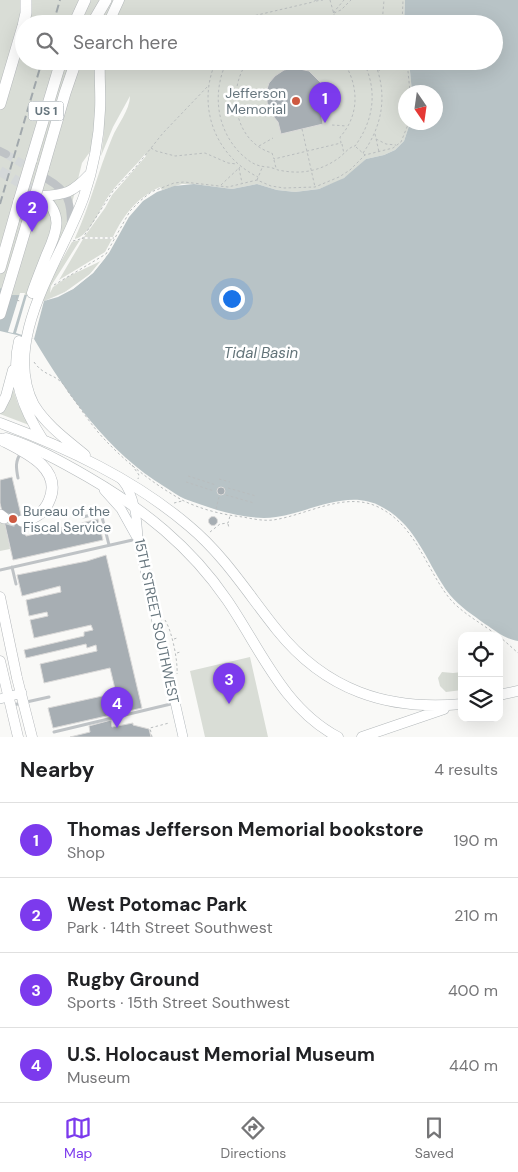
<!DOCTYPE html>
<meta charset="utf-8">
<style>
:root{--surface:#fff;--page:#f2f2f2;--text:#202124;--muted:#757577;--line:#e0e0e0;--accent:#7c3aed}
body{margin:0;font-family:"DM Sans",sans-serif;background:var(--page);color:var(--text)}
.controls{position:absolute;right:15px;bottom:15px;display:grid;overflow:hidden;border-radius:10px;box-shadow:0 5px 20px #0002}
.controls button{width:45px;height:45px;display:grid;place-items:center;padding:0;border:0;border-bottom:1px solid var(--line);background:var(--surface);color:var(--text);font:25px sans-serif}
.compass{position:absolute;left:398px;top:85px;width:45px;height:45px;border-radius:50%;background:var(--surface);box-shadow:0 5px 20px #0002;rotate:167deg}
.you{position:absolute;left:231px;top:298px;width:18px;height:18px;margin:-12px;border:4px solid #fff;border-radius:50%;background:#1a73e8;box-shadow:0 0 0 8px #1a73e833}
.badge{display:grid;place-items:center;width:32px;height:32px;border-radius:50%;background:var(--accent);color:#fff;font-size:16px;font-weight:700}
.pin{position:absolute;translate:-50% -41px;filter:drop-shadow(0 1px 2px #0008)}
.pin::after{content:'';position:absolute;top:26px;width:18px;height:15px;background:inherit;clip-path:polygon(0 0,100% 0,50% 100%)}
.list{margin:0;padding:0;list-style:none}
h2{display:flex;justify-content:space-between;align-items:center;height:65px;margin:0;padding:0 20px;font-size:21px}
h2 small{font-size:16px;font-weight:400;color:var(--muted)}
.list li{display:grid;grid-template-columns:32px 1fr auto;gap:15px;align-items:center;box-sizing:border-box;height:75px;padding:0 20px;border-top:1px solid var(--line)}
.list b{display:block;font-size:19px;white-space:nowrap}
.list p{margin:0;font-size:16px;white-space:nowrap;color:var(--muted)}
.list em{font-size:16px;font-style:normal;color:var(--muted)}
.icon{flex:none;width:28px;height:28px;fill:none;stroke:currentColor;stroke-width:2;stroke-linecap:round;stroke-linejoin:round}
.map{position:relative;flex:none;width:518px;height:737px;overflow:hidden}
.search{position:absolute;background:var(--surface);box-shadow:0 5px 20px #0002;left:15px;right:15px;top:15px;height:55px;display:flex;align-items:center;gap:12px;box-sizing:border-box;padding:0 18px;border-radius:28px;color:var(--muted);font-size:19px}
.sheet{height:365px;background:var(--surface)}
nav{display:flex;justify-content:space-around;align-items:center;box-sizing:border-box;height:70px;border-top:1px solid var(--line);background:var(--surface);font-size:14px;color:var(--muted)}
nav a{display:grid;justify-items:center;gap:2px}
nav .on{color:var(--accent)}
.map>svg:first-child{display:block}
.green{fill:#d9ddd6}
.water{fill:#b8c3c6}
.pier{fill:#f9f9f7}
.building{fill:#a7aeb3;stroke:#dbdad9}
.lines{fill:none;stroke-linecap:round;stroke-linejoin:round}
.tertiary-tunnel{stroke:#d4d8d9;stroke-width:8;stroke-dasharray:8 4;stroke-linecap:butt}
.primary-tunnel{stroke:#d4d8d9;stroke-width:10;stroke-dasharray:10 5;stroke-linecap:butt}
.motorway-tunnel{stroke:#d4d8d9;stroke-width:11;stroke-dasharray:11 5.5;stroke-linecap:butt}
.secondary-casing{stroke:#b1b7bb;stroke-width:10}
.primary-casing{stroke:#b3b8ba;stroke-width:11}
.trunk-casing{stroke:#b5b8bb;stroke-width:11}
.motorway-casing{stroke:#b5b8bb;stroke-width:12}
.path{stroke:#b9bdbe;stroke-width:1;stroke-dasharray:2.5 2.5;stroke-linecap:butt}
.service{stroke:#bfc3c6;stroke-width:3}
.tertiary{stroke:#bfc3c6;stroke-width:8}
.secondary{stroke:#fff;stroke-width:9}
.primary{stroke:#fff;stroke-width:10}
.trunk{stroke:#fff;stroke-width:10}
.motorway{stroke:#fff;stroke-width:11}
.rail{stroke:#a1a8ac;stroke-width:2;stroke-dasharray:8 4;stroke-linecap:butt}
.motorway-bridge-casing{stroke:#b5b8bb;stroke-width:12;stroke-linecap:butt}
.motorway-bridge{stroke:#fff;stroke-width:11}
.poi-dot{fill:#ce5941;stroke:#fff;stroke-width:2}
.labels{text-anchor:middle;stroke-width:5;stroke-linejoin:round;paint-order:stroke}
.shield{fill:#fff;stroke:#959fa5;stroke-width:1}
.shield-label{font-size:12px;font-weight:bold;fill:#67767e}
.poi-label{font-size:14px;fill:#67767e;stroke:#fff;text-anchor:end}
.street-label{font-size:14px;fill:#67767e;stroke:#fff}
.water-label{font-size:15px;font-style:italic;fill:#627378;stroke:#fff}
</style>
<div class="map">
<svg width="518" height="737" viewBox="0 0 518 737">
<rect width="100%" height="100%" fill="#f9f9f7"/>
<!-- green -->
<path class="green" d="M 0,0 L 405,0 L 404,24 L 24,24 L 24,61 L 409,61 L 412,92 L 406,92 L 406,122 L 410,123 L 404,141 L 395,150 L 384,155 L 366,159 L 349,175 L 339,181 L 319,189 L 295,192 L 277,190 L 257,184 L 232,189 L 194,184 L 182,184 L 162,190 L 160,187 C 137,198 124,214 113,237 L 84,237 L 105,208 L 112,195 L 146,156 L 145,154 C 134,168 120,180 110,194 C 100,207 91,235 75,239 L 75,238 C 90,206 98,171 112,138 C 117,125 130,110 130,96 L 113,127 L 101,156 L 104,132 L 82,163 L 55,272 L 72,242 L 80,240 L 51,286 L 50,293 L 53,287 L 69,276 L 103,260 L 90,274 L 73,288 L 57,296 L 34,337 L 0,289 Z
M 83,239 L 112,239 L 105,252 L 59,280 Z
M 13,389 L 18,404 L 29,425 L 0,414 Z
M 0,520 L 5,523 L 10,549 L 0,551 Z
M 250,657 L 268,737 L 205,737 L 190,671 Z
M 442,672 L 453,673 L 462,672 L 462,690 L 446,692 L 440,686 L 438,678 Z"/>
<!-- water -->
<path class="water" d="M 405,0 L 518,0 L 518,641 C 505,639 496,631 485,624 C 473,615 460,607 450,595 C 427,565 418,526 382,507 C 349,488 311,512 276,517 C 257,520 236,515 217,510 C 206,506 195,503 185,499 C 178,496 172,491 165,487 C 109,453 67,395 34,339 L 0,331 L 0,288 L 12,295 L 27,295 L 44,301 L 73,289 L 93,273 L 109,253 L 129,217 L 143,201 L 157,192 L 174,186 L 194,184 L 232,189 L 257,184 L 277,190 L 295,192 L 319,189 L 344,178 L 366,159 L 384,155 L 395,150 L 404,141 L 410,123 L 436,122 L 436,92 L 412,92 L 409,61 L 494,61 L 494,24 L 404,24 Z"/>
<!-- pier -->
<path class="pier" d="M 106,257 L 93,273 L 73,289 L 58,297 L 44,301 L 34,339 L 16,333 L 27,295 L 44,301 L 65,292 L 90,274 L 102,259 Z
M 20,293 L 25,293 L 13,333 L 8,332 Z"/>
<!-- building -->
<path class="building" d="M 295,68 L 309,71 L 321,83 L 325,95 L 324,102 L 321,113 L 323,124 L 281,134 L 278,122 L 268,110 L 266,92 L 269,83 L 275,76 L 284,70 Z
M 12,477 L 26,536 L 98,519 L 103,540 L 13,560 L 0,503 L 0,480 Z
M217 491a4 4 0 1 1 8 0a4 4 0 1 1-8 0Z
M208.5 521a4.5 4.5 0 1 1 9 0a4.5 4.5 0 1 1-9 0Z
M 106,555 L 142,708 L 53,728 L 48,708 L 116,693 L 110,668 L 44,683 L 40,664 L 97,651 L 96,645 L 87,648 L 86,644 L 26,658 L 24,650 L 84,636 L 84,632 L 93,630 L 91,625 L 34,638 L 30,620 L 48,616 L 47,612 L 29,616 L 26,600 L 61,592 L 60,586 L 22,596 L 17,575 L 87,561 Z
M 111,720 L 112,727 L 133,723 L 133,725 L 149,729 L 151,737 L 70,737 L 90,732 L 89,726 Z"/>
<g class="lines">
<!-- tertiary-tunnel -->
<path class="tertiary-tunnel" d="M 6,154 L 43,176"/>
<!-- primary-tunnel -->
<path class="primary-tunnel" d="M 0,171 L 42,196"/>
<!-- motorway-tunnel -->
<path class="motorway-tunnel" d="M 4,518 L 14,521 L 22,521"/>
<!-- secondary casing -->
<g class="secondary-casing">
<path id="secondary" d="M 122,480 C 135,495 137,520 138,539 L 183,737
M 104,490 L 121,509 L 136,536
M 0,699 L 22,693"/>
</g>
<!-- primary casing -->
<g class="primary-casing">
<path id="primary" d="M 108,24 L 119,0
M 42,196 C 66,195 73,192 89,175
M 32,293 C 36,281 41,269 46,256 C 56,233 65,216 42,196
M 19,341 C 10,377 23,409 43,440
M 0,408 L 6,396 L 13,370
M 0,423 C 67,448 134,479 189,526 C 225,556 248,594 277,630 C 325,690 387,711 462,704
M 6,438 C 35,447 62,462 88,477 C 143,509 190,546 227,600 C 260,648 283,708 338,737
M 85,455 C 67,440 47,426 34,405 C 0,339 63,257 84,196 C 93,169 99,139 100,110 C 101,94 99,78 100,61
M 499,695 L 518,691
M 362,737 L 444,709"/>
</g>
<!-- trunk casing -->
<g class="trunk-casing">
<path id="trunk" d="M 0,597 L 17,678 L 32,737
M 0,661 L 18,737"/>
</g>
<!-- motorway casing -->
<g class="motorway-casing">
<path id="motorway" d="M 74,24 L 85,0
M 92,24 L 106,0
M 0,104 L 23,26 L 26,13 L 26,0
M 31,161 L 61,61
M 43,169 L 65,93 L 76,61
M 0,268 L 19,201
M 0,314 L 27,224
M 0,439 C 23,451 64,468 49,501 C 44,513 34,519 22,521
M 0,515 L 4,518"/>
</g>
<!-- path -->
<path class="path" d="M 330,0 L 335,18 L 342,24
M 316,1 L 323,0
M 333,13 L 344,0
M 334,13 L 341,10 L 351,0
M 236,20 L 313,2 L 316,0
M 220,24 L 233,19
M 310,24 L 320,24
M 382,24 L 384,0
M 402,24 L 403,0
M 216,61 C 196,106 215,156 258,177
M 227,61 C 212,92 216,129 241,154 C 250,162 255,166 267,167 C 271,167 275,169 278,170 C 288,172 298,173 309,171 C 320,169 331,164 340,157 C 345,153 349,147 355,146 C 374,120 378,90 363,61
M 248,61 C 226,90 234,142 272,153 L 274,159 L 341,143 L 340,137 C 360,115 359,85 343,61
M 407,61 L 410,92
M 379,71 L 381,61
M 332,125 L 347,126
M 302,129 L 315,187
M 375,134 L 379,152
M 376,139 L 386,144 L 396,145
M 342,144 L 344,154
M 259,146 L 273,138
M 356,147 L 365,155
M 151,148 L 156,151 L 175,156 L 205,153 L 228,163 L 237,164
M 363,153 C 383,125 388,93 374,61
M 274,160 L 276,168
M 239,168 L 242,183
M 257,180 L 262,168
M 221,185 L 240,167
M 82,239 L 113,191 L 135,168 L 163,133 L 209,85
M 73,241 L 84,238 L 114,238
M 54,285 L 106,254 L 130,211 L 140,201 L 151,192 L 174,183 L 184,182 L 228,187 L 257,180 L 271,186 L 284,188 L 315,187 L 339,177 L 350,170 L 365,155 L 393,148 L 401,142 L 409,122
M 17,296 L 16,300 L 20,301
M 34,362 C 43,375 53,374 61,382 C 66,386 68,393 72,397 C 83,412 94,429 107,442 C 128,464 155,485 182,500 C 200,509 223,515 243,517 C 253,519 263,521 273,520 C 307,515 343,492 376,506 C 416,524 425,568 450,599 C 463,614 483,624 498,636
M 132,465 L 139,475 L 138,479
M 188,476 L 216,485
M 219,479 L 230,482
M 186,482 L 214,491
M 228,488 L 256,496
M 226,495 L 254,503
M 174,503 L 182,501
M 216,509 L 219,497
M 228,524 L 229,528
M 210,532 L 220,524 L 228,523 L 230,516
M 165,620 C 172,631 178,661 177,674
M 499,636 L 518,653
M 174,639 L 177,638
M 177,653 L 180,652
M 152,737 L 150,728 L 169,723"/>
<!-- service -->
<path class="service" d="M 18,478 C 16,468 15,461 21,453
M 83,517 L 95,514 L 102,517 L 109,545
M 12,567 L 16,584
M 0,570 L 137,539
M 13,705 L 49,697
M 54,732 L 175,703"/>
<!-- tertiary -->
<path class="tertiary" d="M 0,151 L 6,154
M 47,179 C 68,191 71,201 71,225"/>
<!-- secondary -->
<use href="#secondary" class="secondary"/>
<!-- primary -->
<use href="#primary" class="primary"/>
<!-- trunk -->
<use href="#trunk" class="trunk"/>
<!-- motorway -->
<use href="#motorway" class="motorway"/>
<!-- rail -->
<path class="rail" d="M 53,24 L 60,0
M 0,204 L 42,61"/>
<!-- motorway-bridge casing -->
<g class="motorway-bridge-casing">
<path id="motorway-bridge" d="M 19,201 L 31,161
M 27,224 L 43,169"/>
</g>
<!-- motorway-bridge -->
<use href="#motorway-bridge" class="motorway-bridge"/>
</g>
<!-- markers -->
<g class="poi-dot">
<circle cx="296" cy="101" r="5"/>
<circle cx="13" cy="519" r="5"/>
</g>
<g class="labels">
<!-- shield labels -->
<rect class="shield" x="28.5" y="101.5" width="35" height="19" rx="4"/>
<g class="shield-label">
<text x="46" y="115">US 1</text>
</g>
<!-- poi labels -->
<g class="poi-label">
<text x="286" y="98">Jefferson<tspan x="286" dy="16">Memorial</tspan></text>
<text x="23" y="516" text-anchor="start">Bureau of the<tspan x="23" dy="16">Fiscal Service</tspan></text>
</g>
<!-- street labels -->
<g class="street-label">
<text transform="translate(157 621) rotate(78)" y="5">15TH STREET SOUTHWEST</text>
</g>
<!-- water labels -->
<g class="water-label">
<text x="261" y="358">Tidal Basin</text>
</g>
</g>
</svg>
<div class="controls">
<button><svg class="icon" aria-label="locate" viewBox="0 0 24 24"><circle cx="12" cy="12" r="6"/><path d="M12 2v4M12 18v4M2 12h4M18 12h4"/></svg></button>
<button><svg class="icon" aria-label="layers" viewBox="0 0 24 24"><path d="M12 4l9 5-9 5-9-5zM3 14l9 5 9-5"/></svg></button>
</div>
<svg class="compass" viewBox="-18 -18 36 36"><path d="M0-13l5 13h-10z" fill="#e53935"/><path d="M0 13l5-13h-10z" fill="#757577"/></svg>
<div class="you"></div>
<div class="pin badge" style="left:325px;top:123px">1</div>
<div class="pin badge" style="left:32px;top:232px">2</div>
<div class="pin badge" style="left:229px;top:704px">3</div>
<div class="pin badge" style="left:117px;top:728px">4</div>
<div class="search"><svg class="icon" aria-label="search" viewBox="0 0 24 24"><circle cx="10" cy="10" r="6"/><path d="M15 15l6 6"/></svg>Search here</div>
</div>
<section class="sheet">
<h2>Nearby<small>4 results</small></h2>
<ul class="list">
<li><span class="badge">1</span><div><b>Thomas Jefferson Memorial bookstore</b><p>Shop</p></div><em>190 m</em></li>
<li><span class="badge">2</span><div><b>West Potomac Park</b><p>Park · 14th Street Southwest</p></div><em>210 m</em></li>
<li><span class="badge">3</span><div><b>Rugby Ground</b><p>Sports · 15th Street Southwest</p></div><em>400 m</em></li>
<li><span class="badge">4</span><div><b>U.S. Holocaust Memorial Museum</b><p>Museum</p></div><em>440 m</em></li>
</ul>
</section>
<nav>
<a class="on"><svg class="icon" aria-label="map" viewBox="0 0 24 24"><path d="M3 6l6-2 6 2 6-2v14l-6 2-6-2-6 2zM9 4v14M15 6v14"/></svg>Map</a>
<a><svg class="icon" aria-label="directions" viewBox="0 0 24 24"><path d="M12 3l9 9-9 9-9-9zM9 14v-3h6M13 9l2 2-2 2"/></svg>Directions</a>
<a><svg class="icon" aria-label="saved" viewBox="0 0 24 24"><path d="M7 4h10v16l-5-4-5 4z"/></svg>Saved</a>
</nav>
